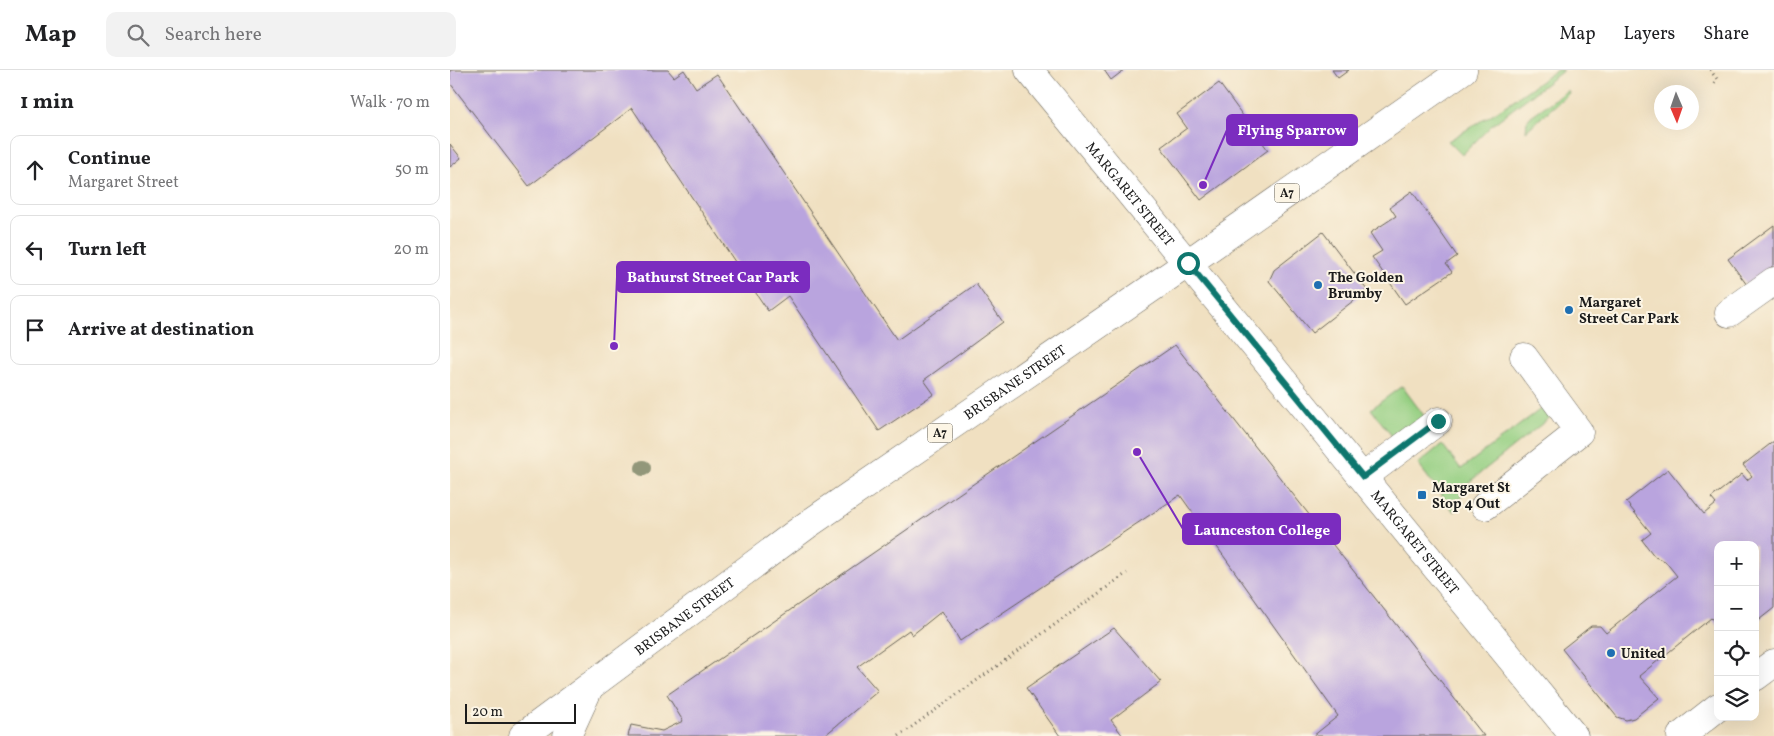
<!DOCTYPE html>
<meta charset="utf-8">
<style>
:root{--surface:#fff;--page:#f2f2f2;--text:#202124;--muted:#757577;--line:#e0e0e0}
body{margin:0;font-family:Vollkorn,serif;background:var(--page);color:var(--text)}
.controls{position:absolute;right:15px;bottom:15px;display:grid;overflow:hidden;border-radius:10px;box-shadow:0 5px 20px #0002}
.controls button{width:45px;height:45px;display:grid;place-items:center;padding:0;border:0;border-bottom:1px solid var(--line);background:var(--surface);color:var(--text);font:25px sans-serif}
.compass{position:absolute;left:1204px;top:15px;width:45px;height:45px;border-radius:50%;background:var(--surface);box-shadow:0 5px 20px #0002;rotate:178deg}
.scale{position:absolute;left:15px;bottom:12px;width:111px;box-sizing:border-box;padding-left:5px;border:2px solid #1c1c1c;border-top:0;font-size:14px;line-height:18px;white-space:nowrap;color:#1c1c1c;-webkit-text-stroke:4px #fcf5e5;paint-order:stroke}
.stop{position:absolute;width:15px;height:15px;margin:-11px;border:4px solid #0f766e;border-radius:50%;background:#fff}
.stop.end{background:#0f766e;border-color:#fff;box-shadow:0 1px 5px #0008}
.list{margin:0;padding:0;list-style:none}
h2{display:flex;justify-content:space-between;align-items:center;height:65px;margin:0;padding:0 20px;font-size:21px}
h2 small{font-size:16px;font-weight:400;color:var(--muted)}
.list li{display:grid;grid-template-columns:32px 1fr auto;gap:15px;align-items:center;box-sizing:border-box;height:70px;margin:0 10px 10px;padding:0 10px;border:1px solid var(--line);border-radius:10px}
.list b{display:block;font-size:19px;white-space:nowrap}
.list p{margin:0;font-size:16px;white-space:nowrap;color:var(--muted)}
.list em{font-size:16px;font-style:normal;color:var(--muted)}
.icon{flex:none;width:28px;height:28px;fill:none;stroke:currentColor;stroke-width:2;stroke-linecap:round;stroke-linejoin:round}
.map{position:relative;flex:none;width:1324px;height:666px;overflow:hidden}
header{display:flex;align-items:center;gap:30px;box-sizing:border-box;height:70px;padding:0 25px;background:var(--surface);border-bottom:1px solid var(--line)}
header strong{font-size:24px}
nav{display:flex;gap:28px;margin-inline-start:auto;font-size:18px}
.search{width:350px;height:45px;background:var(--page);display:flex;align-items:center;gap:12px;box-sizing:border-box;padding:0 18px;border-radius:10px;color:var(--muted);font-size:19px}
main{display:flex}
aside{flex:1;background:var(--surface)}
.map>svg:first-child{display:block}
.green{fill:#95cf82;stroke:#58764f}
.building{fill:#b9a4de}
.lines{fill:none;stroke-linecap:round;stroke-linejoin:round}
.minor-casing{stroke:#666156;stroke-width:29}
.highway-casing{stroke:#666156;stroke-width:29}
.path{stroke:#666156;stroke-width:3;stroke-dasharray:1 4;stroke-linecap:butt}
.minor{stroke:#fff;stroke-width:28}
.highway{stroke:#fff;stroke-width:28}
.tree{fill:#92977a}
.route{stroke:#0f766e;stroke-width:6}
.poi-dot{fill:#1f6fb2;stroke:#fcf5e5;stroke-width:2}
.labels{text-anchor:middle;stroke-width:4;stroke-linejoin:round;paint-order:stroke}
.shield{fill:#fcf5e5;stroke:#5f5d58;stroke-width:1}
.shield-label{font-size:12px;font-weight:bold;fill:#1c1c1c}
.street-label{font-size:14px;fill:#1c1c1c;stroke:#fcf5e5}
.poi-label{font-size:14px;font-weight:bold;fill:#1c1c1c;stroke:#fcf5e5;text-anchor:start}
.leader{fill:none;stroke:#7b2cbf;stroke-width:2}
.callout-dot{fill:#7b2cbf;stroke:#fcf5e5;stroke-width:2}
.callout{fill:#7b2cbf;stroke:#7b2cbf;stroke-width:2}
.callout-label{font-size:15px;text-anchor:middle;font-weight:bold;fill:#fff}
</style>
<header>
<strong>Map</strong>
<div class="search"><svg class="icon" aria-label="search" viewBox="0 0 24 24"><circle cx="10" cy="10" r="6"/><path d="M15 15l6 6"/></svg>Search here</div>
<nav><a>Map</a><a>Layers</a><a>Share</a></nav>
</header>
<main>
<aside>
<h2>1 min<small>Walk · 70 m</small></h2>
<ul class="list">
<li><svg class="icon" aria-label="ahead" viewBox="0 0 24 24"><path d="M12 20V5M6 11l6-6 6 6"/></svg><div><b>Continue</b><p>Margaret Street</p></div><em>50 m</em></li>
<li><svg class="icon" aria-label="left" viewBox="0 0 24 24"><path d="M17 20v-9H6M10 6l-5 5 5 5"/></svg><div><b>Turn left</b></div><em>20 m</em></li>
<li><svg class="icon" aria-label="arrive" viewBox="0 0 24 24"><path d="M6 21V4h12l-3 4 3 4H6"/></svg><div><b>Arrive at destination</b></div></li>
</ul>
</aside>
<div class="map">
<svg width="1324" height="666" viewBox="0 0 1324 666">
<rect width="100%" height="100%" fill="#fcf5e5"/>
<filter id="ink" filterUnits="userSpaceOnUse"><feTurbulence type="fractalNoise" baseFrequency=".02" numOctaves="2"/><feDisplacementMap in="SourceGraphic" scale="10" xChannelSelector="R" yChannelSelector="G"/><feConvolveMatrix kernelMatrix="1 2 1 2 8 2 1 2 1" color-interpolation-filters="sRGB"/></filter>
<filter id="wash" filterUnits="userSpaceOnUse"><feTurbulence type="fractalNoise" baseFrequency=".0096" numOctaves="4" result="noise"/><feDisplacementMap in="SourceGraphic" scale="20" xChannelSelector="R" yChannelSelector="G"/><feGaussianBlur stdDeviation="1.12" result="paint"/><feColorMatrix in="noise" values="0 0 0 0 0 0 0 0 0 0 0 0 0 0 0 0 0 1.4 0 .05"/><feComposite in="paint" operator="in"/></filter>
<g filter="url(#wash)">
<rect width="100%" height="100%" fill="#f0e0c1"/>
<!-- green -->
<path class="green" d="M 1107,0 L 1114,0 L 1042,55 L 1012,85 L 998,71 L 1049,40 Z
M 1118,20 L 1119,23 L 1076,61 L 1077,51 L 1081,46 Z
M 952,316 L 975,347 L 945,370 L 921,339 Z
M 1096,335 L 1103,345 L 1018,413 L 1004,442 L 968,394 L 992,374 L 1011,399 Z"/>
<g id="blocks">
<!-- building -->
<path class="building" d="M 0,0 L 218,0 L 224,7 L 234,0 L 246,18 L 267,4 L 447,270 L 526,214 L 553,252 L 474,310 L 484,324 L 429,361 L 338,226 L 318,241 L 182,38 L 79,116 L 0,13 Z
M 654,0 L 674,0 L 661,10 Z
M 882,0 L 899,0 L 888,8 Z
M 769,13 L 818,80 L 751,130 L 711,77 L 737,58 L 727,44 Z
M 0,74 L 11,88 L 0,97 Z
M 962,121 L 1007,186 L 996,194 L 1002,202 L 955,234 L 922,187 L 932,181 L 920,163 L 946,146 L 940,137 Z
M 1324,155 L 1324,195 L 1297,215 L 1278,189 Z
M 873,162 L 917,220 L 862,263 L 819,211 L 824,200 Z
M 725,275 L 1034,666 L 863,666 L 888,646 L 730,425 L 510,571 L 492,541 L 462,565 L 459,560 L 407,597 L 428,621 L 374,666 L 178,666 L 181,655 L 212,661 L 233,651 L 217,625 Z
M 1324,371 L 1324,538 L 1305,553 L 1305,475 L 1268,475 L 1268,556 L 1261,548 L 1189,606 L 1209,628 L 1184,648 L 1176,650 L 1167,647 L 1112,579 L 1141,556 L 1150,556 L 1156,563 L 1227,506 L 1215,491 L 1205,487 L 1192,470 L 1201,463 L 1176,432 L 1218,399 L 1254,444 L 1266,434 L 1261,428 L 1292,404 L 1297,410 L 1302,406 L 1293,395 Z
M 664,558 L 711,612 L 661,650 L 673,666 L 610,666 L 576,618 Z"/>
</g>
</g>
<g filter="url(#ink)">
<use href="#blocks" fill-opacity="0" stroke="#666156" stroke-width="1"/>
<g class="lines">
<!-- minor casing -->
<g class="minor-casing">
<g id="minor">
<path id="s1" d="M 579,0 L 1124,666"/>
<path d="M 1279,243 L 1324,211"/>
<path d="M 913,407 L 988,351"/>
<path d="M 1035,436 L 1129,362 L 1074,287"/>
<path d="M 1305,607 L 1324,593"/>
<path d="M 1231,666 L 1268,637"/>
</g>
</g>
<!-- highway casing -->
<g class="highway-casing">
<g id="highway">
<path id="s2" d="M 73,666 L 357,455 L 738,193 L 1013,0"/>
<path d="M 117,666 L 139,618"/>
</g>
</g>
<!-- path -->
<path class="path" d="M 1260,0 L 1267,9 L 1262,16
M 449,666 L 677,503"/>
<!-- minor -->
<use href="#minor" class="minor"/>
<!-- highway -->
<use href="#highway" class="highway"/>
</g>
<!-- trees -->
<circle class="tree" cx="193" cy="398" r="8"/>
</g>
<g class="lines" filter="url(#ink)">
<!-- route -->
<path class="route" d="M 738,193 L 913,407 L 988,351"/>
</g>
<!-- markers -->
<g class="poi-dot">
<circle cx="868" cy="215" r="5"/>
<circle cx="1119" cy="240" r="5"/>
<rect x="967" y="420" width="10" height="10" rx="2.5"/>
<circle cx="1161" cy="583" r="5"/>
</g>
<g class="labels">
<!-- shield labels -->
<g class="shield">
<rect x="824.5" y="113.5" width="25" height="19" rx="4"/>
<rect x="477.5" y="353.5" width="25" height="19" rx="4"/>
</g>
<g class="shield-label">
<text x="837" y="127">A7</text>
<text x="490" y="367">A7</text>
</g>
<!-- street labels -->
<g class="street-label">
<text dy="5" stroke="none"><textPath href="#s1" startOffset="160">MARGARET STREET</textPath></text>
<text dy="5" stroke="none"><textPath href="#s2" startOffset="606">BRISBANE STREET</textPath></text>
<text dy="5" stroke="none"><textPath href="#s1" startOffset="610">MARGARET STREET</textPath></text>
<text dy="5" stroke="none"><textPath href="#s2" startOffset="201">BRISBANE STREET</textPath></text>
</g>
<!-- poi labels -->
<g class="poi-label">
<text x="878" y="212">The Golden<tspan x="878" dy="16">Brumby</tspan></text>
<text x="1129" y="237">Margaret<tspan x="1129" dy="16">Street Car Park</tspan></text>
<text x="982" y="422">Margaret St<tspan x="982" dy="16">Stop 4 Out</tspan></text>
<text x="1171" y="588">United</text>
</g>
</g>
<!-- callouts -->
<path class="leader" d="M753 115L777 60M164 276L167 207M687 382L733 459"/>
<g class="callout-dot">
<circle cx="753" cy="115" r="5"/>
<circle cx="164" cy="276" r="5"/>
<circle cx="687" cy="382" r="5"/>
</g>
<g class="callout">
<rect x="777" y="45" width="130" height="30" rx="5"/>
<rect x="167" y="192" width="192" height="30" rx="5"/>
<rect x="733" y="444" width="157" height="30" rx="5"/>
</g>
<g class="callout-label">
<text x="842" y="65">Flying Sparrow</text>
<text x="263" y="212">Bathurst Street Car Park</text>
<text x="812" y="465">Launceston College</text>
</g>
</svg>
<div class="controls">
<button>+</button>
<button>−</button>
<button><svg class="icon" aria-label="locate" viewBox="0 0 24 24"><circle cx="12" cy="12" r="6"/><path d="M12 2v4M12 18v4M2 12h4M18 12h4"/></svg></button>
<button><svg class="icon" aria-label="layers" viewBox="0 0 24 24"><path d="M12 4l9 5-9 5-9-5zM3 14l9 5 9-5"/></svg></button>
</div>
<svg class="compass" viewBox="-18 -18 36 36"><path d="M0-13l5 13h-10z" fill="#e53935"/><path d="M0 13l5-13h-10z" fill="#757577"/></svg>
<div class="scale">20 m</div>
<div class="stop" style="left:738px;top:193px"></div>
<div class="stop end" style="left:988px;top:351px"></div>
</div>
</main>
